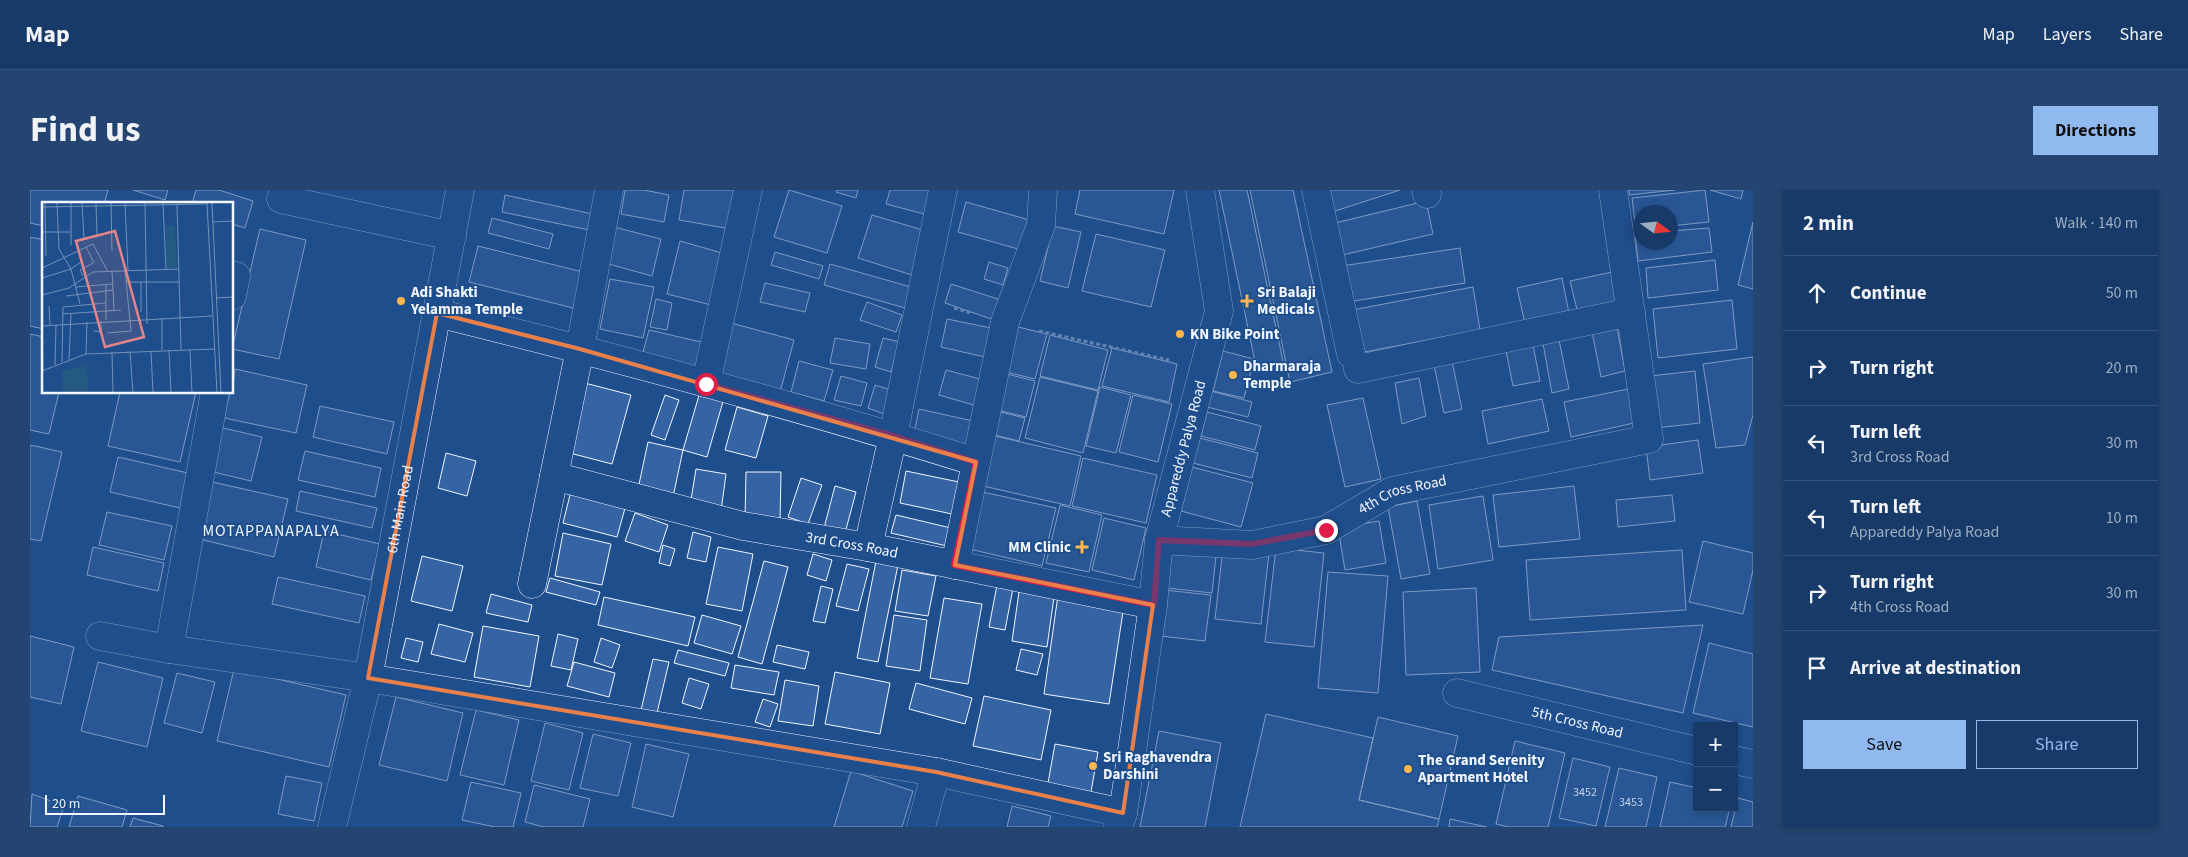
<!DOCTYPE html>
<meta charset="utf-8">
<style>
:root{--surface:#173a69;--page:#244571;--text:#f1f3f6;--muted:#9eadc0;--line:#36547d;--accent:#90b9f0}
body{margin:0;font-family:"Source Sans 3",sans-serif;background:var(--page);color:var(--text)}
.controls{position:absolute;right:15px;bottom:15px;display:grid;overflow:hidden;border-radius:0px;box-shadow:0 2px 8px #0003}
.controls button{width:45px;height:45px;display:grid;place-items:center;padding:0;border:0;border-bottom:1px solid var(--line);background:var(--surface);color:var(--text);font:25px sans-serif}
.compass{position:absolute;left:1603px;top:15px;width:45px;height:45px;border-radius:50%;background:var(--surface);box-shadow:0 2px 8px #0003;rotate:105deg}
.scale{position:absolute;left:15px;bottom:12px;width:120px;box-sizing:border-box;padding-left:5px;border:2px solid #f2f6ff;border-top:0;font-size:14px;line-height:18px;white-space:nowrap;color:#f2f6ff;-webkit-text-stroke:4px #1f4e8c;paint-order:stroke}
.stop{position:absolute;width:15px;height:15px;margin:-11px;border:4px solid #e11d48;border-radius:50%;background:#fff}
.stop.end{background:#e11d48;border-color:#fff;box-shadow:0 1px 5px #0008}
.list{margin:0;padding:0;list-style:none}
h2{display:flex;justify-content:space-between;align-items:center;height:65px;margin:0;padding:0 20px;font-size:21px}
h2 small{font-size:16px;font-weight:400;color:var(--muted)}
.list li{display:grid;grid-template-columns:32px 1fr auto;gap:15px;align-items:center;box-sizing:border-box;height:75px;padding:0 20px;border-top:1px solid var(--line)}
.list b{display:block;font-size:19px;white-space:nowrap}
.list p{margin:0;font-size:16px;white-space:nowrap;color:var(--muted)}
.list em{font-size:16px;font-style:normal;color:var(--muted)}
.actions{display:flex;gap:10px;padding:15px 20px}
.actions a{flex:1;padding:11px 0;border:1px solid var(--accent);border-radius:0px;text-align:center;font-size:18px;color:var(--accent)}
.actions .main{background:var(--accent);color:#111}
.icon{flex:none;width:28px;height:28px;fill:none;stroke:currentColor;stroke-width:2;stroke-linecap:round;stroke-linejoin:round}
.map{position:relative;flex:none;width:1723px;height:637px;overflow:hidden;border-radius:0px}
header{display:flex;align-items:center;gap:30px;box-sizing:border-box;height:70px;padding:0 25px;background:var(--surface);border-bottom:1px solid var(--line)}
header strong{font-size:24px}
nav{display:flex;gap:28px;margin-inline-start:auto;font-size:18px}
.intro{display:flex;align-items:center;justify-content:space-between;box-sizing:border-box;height:120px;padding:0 30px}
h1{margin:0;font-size:35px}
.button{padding:12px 22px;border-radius:0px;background:var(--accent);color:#111;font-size:18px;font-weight:700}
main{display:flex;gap:30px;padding:0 30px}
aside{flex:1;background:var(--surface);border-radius:0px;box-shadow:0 2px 8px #0003}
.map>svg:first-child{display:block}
.building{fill:#3563a3;stroke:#f2f6ff}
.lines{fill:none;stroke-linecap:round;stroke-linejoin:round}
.minor-casing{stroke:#f2f6ff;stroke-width:29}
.path{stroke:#b3c4dc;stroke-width:3;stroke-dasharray:4 2.5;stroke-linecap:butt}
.minor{stroke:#1f4e8c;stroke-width:28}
.route{stroke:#e11d48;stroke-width:6}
.marked{fill:none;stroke:#ea8049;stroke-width:4;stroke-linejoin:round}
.poi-dot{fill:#ffb74d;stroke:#1f4e8c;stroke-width:2}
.labels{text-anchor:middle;stroke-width:4;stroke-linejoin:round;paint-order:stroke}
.number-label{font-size:12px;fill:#c3d1e8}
.poi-label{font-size:15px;font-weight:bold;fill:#f2f6ff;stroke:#1f4e8c;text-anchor:start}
.street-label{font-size:15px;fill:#f2f6ff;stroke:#1f4e8c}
.neighbourhood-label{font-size:16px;letter-spacing:1px;fill:#f2f6ff;stroke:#1f4e8c}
.inset-road{fill:none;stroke:#7391ba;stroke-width:1}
.view{fill:#e38589;fill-opacity:0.15;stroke:#e38589;stroke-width:2.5}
.inset-edge{fill:none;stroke:#f2f6ff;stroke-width:2.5}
</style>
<header>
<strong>Map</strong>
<nav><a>Map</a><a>Layers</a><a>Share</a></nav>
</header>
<div class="intro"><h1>Find us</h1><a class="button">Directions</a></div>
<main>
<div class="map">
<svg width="1723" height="637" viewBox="0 0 1723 637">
<rect width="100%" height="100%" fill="#1f4e8c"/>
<!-- building -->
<path class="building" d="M 0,0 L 78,0 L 74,14 L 14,14 L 14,36 L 0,33 Z
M 103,0 L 138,0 L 135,10 Z
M 166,0 L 189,0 L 223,11 L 215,38 L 202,34 L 202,14 L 162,14 Z
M 595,0 L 614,0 L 639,5 L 634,32 L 591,24 Z
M 654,0 L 714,0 L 707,40 L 649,30 Z
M 759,0 L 812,16 L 797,63 L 744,47 Z
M 807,0 L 828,0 L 826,8 L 806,2 Z
M 860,0 L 904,0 L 898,25 L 856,14 Z
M 1050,0 L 1144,0 L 1134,44 L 1045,24 Z
M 1189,0 L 1217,0 L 1254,176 L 1227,181 Z
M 1220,0 L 1263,0 L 1302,182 L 1260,192 Z
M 1295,0 L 1370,0 L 1302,22 Z
M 1599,0 L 1645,0 L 1599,5 Z
M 1675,0 L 1679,32 L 1640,36 L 1640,22 L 1610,22 L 1610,40 L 1606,41 L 1602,8 Z
M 1680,0 L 1713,0 L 1711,9 Z
M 475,5 L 567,25 L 564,41 L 472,22 Z
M 1396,11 L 1403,44 L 1308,66 L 1301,34 Z
M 936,12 L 1003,31 L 995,61 L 928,42 Z
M 842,25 L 896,41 L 882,85 L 828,68 Z
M 462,28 L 523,44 L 519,59 L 458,43 Z
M 1723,32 L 1723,99 L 1708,95 Z
M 1023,36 L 1051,42 L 1038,98 L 1010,91 Z
M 584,37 L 631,49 L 622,86 L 575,73 Z
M 1679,38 L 1682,62 L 1608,71 L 1605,44 L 1610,44 L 1610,52 L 1640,52 L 1640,41 Z
M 230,39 L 276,50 L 249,169 L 202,159 Z
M 1066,44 L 1135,60 L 1121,117 L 1052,101 Z
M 0,47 L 14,50 L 14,139 L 0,136 Z
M 650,51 L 692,63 L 681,115 L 637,104 Z
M 448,56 L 553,82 L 543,118 L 439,92 Z
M 1430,58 L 1435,93 L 1318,112 L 1312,76 Z
M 745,62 L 793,76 L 789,89 L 741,75 Z
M 1685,70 L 1688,100 L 1618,108 L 1616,78 Z
M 959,72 L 978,78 L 973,95 L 954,89 Z
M 800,74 L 888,99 L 882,120 L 794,95 Z
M 1582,82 L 1590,119 L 1549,128 L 1540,91 Z
M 1532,88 L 1540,128 L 1496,138 L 1487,98 Z
M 580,89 L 624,97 L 613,148 L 570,139 Z
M 735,93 L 780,103 L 775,122 L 730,112 Z
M 921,94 L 974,111 L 967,131 L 915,113 Z
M 1443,97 L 1450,140 L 1324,164 L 1317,121 Z
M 626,109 L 642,113 L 637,140 L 620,137 Z
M 1702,110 L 1707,159 L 1628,168 L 1623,119 Z
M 837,112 L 872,125 L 866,142 L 830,130 Z
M 917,129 L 966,139 L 959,168 L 911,157 Z
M 1586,132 L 1595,181 L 1571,187 L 1561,137 Z
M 701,133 L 764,150 L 749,206 L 686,189 Z
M 984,136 L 1017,144 L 1005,189 L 972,181 Z
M 619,140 L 680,154 L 673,181 L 612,166 Z
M 0,144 L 14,147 L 14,202 L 29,202 L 19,244 L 0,240 Z
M 1020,145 L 1078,160 L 1068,200 L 1010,186 Z
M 1528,145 L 1539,199 L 1522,203 L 1512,148 Z
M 805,148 L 840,154 L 836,179 L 800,173 Z
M 853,148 L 870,152 L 861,182 L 845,177 Z
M 1503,155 L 1510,191 L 1483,196 L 1476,161 Z
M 1082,158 L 1147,174 L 1139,212 L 1072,196 Z
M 1193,161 L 1224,169 L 1214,208 L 1183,201 Z
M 1723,167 L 1723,225 L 1715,255 L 1686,258 L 1673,174 Z
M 769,171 L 803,180 L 794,211 L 761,202 Z
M 1422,171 L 1432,219 L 1414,223 L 1404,175 Z
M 205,179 L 277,195 L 266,243 L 194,228 L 200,202 L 202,202 Z
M 916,180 L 954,190 L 947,216 L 909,205 Z
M 1665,181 L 1670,233 L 1626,238 L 1620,186 Z
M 973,183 L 1005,191 L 996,227 L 963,219 Z
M 811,186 L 837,193 L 831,216 L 804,210 Z
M 1010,187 L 1068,201 L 1053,263 L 995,248 Z
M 1389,188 L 1396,226 L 1372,234 L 1365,193 Z
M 551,192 L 601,205 L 582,274 L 532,261 Z
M 845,195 L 861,200 L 854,224 L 838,218 Z
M 1070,197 L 1101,205 L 1086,263 L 1056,256 Z
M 1598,199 L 1604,233 L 1541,247 L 1534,212 Z
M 1181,201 L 1222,212 L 1218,227 L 1177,217 Z
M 90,202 L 166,202 L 150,272 L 78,256 Z
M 670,202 L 694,208 L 677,267 L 653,260 Z
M 635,205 L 649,210 L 635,250 L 621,245 Z
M 1103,205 L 1142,214 L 1128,272 L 1089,262 Z
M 1333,208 L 1351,289 L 1315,297 L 1297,215 Z
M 1512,209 L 1519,241 L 1458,254 L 1452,221 Z
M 290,216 L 364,232 L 357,264 L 283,247 Z
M 707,217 L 738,226 L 726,268 L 695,260 Z
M 889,219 L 943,231 L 938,256 L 884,244 Z
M 966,221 L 995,228 L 989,251 L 960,244 Z
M 1177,222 L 1231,236 L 1225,260 L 1171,246 Z
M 189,237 L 232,247 L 221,291 L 179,281 Z
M 961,245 L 1051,266 L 1040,316 L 949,295 Z
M 1170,248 L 1228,263 L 1222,288 L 1163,273 Z
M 1668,250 L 1673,283 L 1620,290 L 1616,257 Z
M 618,252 L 653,260 L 643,307 L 608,299 Z
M 0,255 L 32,262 L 11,351 L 0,349 Z
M 275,261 L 351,278 L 345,307 L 268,290 Z
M 416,263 L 446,271 L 437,306 L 408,298 Z
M 88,267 L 158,283 L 150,318 L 80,302 Z
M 1053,268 L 1127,285 L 1116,333 L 1042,316 Z
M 1162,277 L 1223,293 L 1211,337 L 1151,321 Z
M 666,279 L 696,284 L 691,321 L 660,316 Z
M 876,281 L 929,292 L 922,324 L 870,313 Z
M 716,282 L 751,282 L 750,331 L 715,331 Z
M 771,288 L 792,295 L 778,334 L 758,327 Z
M 178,291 L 258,309 L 244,367 L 165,348 Z
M 805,296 L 826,302 L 815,343 L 794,338 Z
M 1544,296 L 1550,349 L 1469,357 L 1463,305 Z
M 542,297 L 597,311 L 587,347 L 533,333 Z
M 270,301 L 347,318 L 342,338 L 266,321 Z
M 948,301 L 1026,318 L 1012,376 L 935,358 Z
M 1642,305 L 1645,331 L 1588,337 L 1586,310 Z
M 1453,306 L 1463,370 L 1408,379 L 1399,315 Z
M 1387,311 L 1400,384 L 1371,389 L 1358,317 Z
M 1030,315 L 1072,325 L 1059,382 L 1016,373 Z
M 77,322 L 142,336 L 134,370 L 69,355 Z
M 605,323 L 638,335 L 629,362 L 595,351 Z
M 866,325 L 921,338 L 917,356 L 861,343 Z
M 1074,328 L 1116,338 L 1104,390 L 1062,380 Z
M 1349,331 L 1356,373 L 1315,380 L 1308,338 Z
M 294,341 L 350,354 L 341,390 L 286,377 Z
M 663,342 L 681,347 L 676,372 L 657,368 Z
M 533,343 L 581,354 L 572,395 L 525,386 Z
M 1673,351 L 1723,363 L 1723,380 L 1713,424 L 1659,412 Z
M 1143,352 L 1187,357 L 1182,403 L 1137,398 Z
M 633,355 L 645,359 L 640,376 L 629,373 Z
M 63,357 L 134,373 L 128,401 L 57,385 Z
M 688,357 L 723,364 L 712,421 L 676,414 Z
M 1193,358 L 1239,363 L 1231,434 L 1185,429 Z
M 1246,358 L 1294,363 L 1284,457 L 1235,452 Z
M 1652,360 L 1656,420 L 1500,430 L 1496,370 Z
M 783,364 L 802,370 L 796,391 L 777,385 Z
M 392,366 L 433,376 L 422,421 L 381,411 Z
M 734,371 L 758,377 L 732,474 L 708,467 Z
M 846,371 L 868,375 L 848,472 L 827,468 Z
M 817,374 L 839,379 L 828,421 L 806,416 Z
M 872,380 L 906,386 L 898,426 L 865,421 Z
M 1298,382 L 1358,386 L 1348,503 L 1288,498 Z
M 248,387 L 335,406 L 329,433 L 242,414 Z
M 520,388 L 570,402 L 566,415 L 516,402 Z
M 968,390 L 984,393 L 975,440 L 959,437 Z
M 791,396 L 803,399 L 795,433 L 783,431 Z
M 1446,398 L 1450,482 L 1376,485 L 1373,402 Z
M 1135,400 L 1181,405 L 1175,451 L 1130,446 Z
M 989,402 L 1024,407 L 1017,457 L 982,451 Z
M 461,404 L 502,415 L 498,432 L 456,423 Z
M 1028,405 L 1094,415 L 1079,514 L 1014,504 Z
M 574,407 L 665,427 L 658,456 L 568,435 Z
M 914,408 L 952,414 L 938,494 L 900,488 Z
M 672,425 L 711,436 L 702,464 L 664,453 Z
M 864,425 L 897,430 L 890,481 L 856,476 Z
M 409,434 L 443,443 L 435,472 L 401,464 Z
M 1673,435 L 1653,523 L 1462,480 L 1469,447 Z
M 453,436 L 509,446 L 500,497 L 444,487 Z
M 528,444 L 548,449 L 541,480 L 521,476 Z
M 0,446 L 44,457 L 31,514 L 0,507 Z
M 376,448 L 393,452 L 388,472 L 371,468 Z
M 571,448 L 590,455 L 582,478 L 564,472 Z
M 1679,453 L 1723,464 L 1723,537 L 1663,523 Z
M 747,455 L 779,462 L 775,479 L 743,472 Z
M 991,459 L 1013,464 L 1007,485 L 986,480 Z
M 648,460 L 699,473 L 695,486 L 644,473 Z
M 623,469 L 639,472 L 627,523 L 611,520 Z
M 68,472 L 133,488 L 117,557 L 51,541 Z
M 544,472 L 585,483 L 579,507 L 537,496 Z
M 705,475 L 749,482 L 744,505 L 701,498 Z
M 204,479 L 316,505 L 299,577 L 187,551 Z
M 805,482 L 860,493 L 850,544 L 795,534 Z
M 147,483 L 185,492 L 172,543 L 134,533 Z
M 659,488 L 679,494 L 671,519 L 652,513 Z
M 755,490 L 789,496 L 783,536 L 748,531 Z
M 886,493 L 942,508 L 935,534 L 879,519 Z
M 954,506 L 1021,520 L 1011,570 L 943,556 Z
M 366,507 L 433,523 L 417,591 L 349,575 Z
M 733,509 L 748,514 L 740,537 L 725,532 Z
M 446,520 L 489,530 L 474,595 L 430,585 Z
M 1236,524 L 1343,548 L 1329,610 L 1409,629 L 1407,637 L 1210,637 Z
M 1348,527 L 1428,546 L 1409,629 L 1329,610 Z
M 515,533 L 553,543 L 539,600 L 501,591 Z
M 1129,541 L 1191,553 L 1175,637 L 1110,637 Z
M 563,544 L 601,553 L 588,606 L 550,598 Z
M 1485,551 L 1535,563 L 1518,637 L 1479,637 L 1466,634 Z
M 616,554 L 659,564 L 643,627 L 602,617 Z
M 1025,554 L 1068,562 L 1061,602 L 1018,593 Z
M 1543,568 L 1580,577 L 1566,636 L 1529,628 Z
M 1589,578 L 1627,587 L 1616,637 L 1575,637 Z
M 821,581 L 883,601 L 872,637 L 804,637 Z
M 256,586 L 292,593 L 284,631 L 248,624 Z
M 441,592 L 491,603 L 483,637 L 465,637 L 432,630 Z
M 1640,592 L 1667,598 L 1667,618 L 1700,618 L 1695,637 L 1630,637 Z
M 504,595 L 560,609 L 553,637 L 514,637 L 495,632 Z
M 2,604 L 34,616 L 27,637 L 0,637 Z
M 48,606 L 97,620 L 92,637 L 39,637 Z
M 1708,608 L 1723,612 L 1723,637 L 1701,637 Z
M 982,616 L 1021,626 L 1018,637 L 977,637 Z
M 103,628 L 133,636 L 133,637 L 100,637 Z
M 1420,629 L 1457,637 L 1419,637 Z"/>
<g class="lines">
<!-- minor casing -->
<g class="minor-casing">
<g id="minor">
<path d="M 254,0 L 251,9 L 422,46"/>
<path d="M 1286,0 L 1321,164"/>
<path d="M 1396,0 L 1397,4"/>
<path d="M 202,106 L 206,86"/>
<path d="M 407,123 C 588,168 768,216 946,272"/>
<path d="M 1328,179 L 1601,122"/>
<path d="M 676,193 L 718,0"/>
<path d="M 185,202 L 139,459 L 338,488 L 906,582 L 1093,623"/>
<path id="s1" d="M 524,286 L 713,336 L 838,357 L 1123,415"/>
<path id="s2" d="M 1129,350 L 1222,355 L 1296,340 L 1362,301 L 1619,249 L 1583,0"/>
<path d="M 838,357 L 863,246 L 913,0"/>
<path d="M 925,375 L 975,132 L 1011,35 L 1013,0"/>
<path d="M 502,394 L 550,159 L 579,0"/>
<path d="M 70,446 L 139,459"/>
<path id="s3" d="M 1427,503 L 1667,561"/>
<path d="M 1704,570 L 1723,574"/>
<path id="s4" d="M 302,637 L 338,488 L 430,0"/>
<path d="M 891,637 L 906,582"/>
<path id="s5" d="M 1088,637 L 1093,623 L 1123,415 L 1129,350 L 1189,121 L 1170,0"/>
</g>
</g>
<!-- path -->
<path class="path" d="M 924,118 L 942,123
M 1009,141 L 1139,170"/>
<!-- minor -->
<use href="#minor" class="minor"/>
</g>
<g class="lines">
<!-- route -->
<path class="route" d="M 676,194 L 864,246 L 946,272 L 924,375 L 1124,415 L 1129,350 L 1222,354 L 1296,340"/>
</g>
<!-- marked area -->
<path d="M0 0H1723V637H0ZM 407,123 L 550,159 L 946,272 L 925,375 L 1123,415 L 1093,623 L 906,582 L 338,488 Z" fill="#1f4e8c" fill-opacity=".55" fill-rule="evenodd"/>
<path class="marked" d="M 407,123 L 550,159 L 946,272 L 925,375 L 1123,415 L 1093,623 L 906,582 L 338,488 Z"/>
<!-- markers -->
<g class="poi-dot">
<circle cx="371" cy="111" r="5"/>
<path d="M1214.5 103.5h5v5h5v5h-5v5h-5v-5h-5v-5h5z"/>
<circle cx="1150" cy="144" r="5"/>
<circle cx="1203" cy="185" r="5"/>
<path d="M1049.5 349.5h5v5h5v5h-5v5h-5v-5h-5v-5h5z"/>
<circle cx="1063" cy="576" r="5"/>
<circle cx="1378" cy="579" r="5"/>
</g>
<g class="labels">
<!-- number labels -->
<g class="number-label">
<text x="1555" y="606">3452</text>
<text x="1601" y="616">3453</text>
</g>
<!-- poi labels -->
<g class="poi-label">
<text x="381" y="107">Adi Shakti<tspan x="381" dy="17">Yelamma Temple</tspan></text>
<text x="1227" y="107">Sri Balaji<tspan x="1227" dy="17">Medicals</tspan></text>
<text x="1160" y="149">KN Bike Point</text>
<text x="1213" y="181">Dharmaraja<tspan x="1213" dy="17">Temple</tspan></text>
<text x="1041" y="362" text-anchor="end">MM Clinic</text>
<text x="1073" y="572">Sri Raghavendra<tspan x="1073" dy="17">Darshini</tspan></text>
<text x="1388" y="575">The Grand Serenity<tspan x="1388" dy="17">Apartment Hotel</tspan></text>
</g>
<!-- street labels -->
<g class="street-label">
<text dy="5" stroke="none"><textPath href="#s5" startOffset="385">Appareddy Palya Road</textPath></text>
<text dy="5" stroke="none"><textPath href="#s2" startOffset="254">4th Cross Road</textPath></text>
<text dy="5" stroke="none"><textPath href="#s4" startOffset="325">6th Main Road</textPath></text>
<text dy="5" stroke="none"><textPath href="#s1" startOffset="306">3rd Cross Road</textPath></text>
<text dy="5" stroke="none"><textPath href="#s3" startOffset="124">5th Cross Road</textPath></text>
</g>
<!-- neighbourhood labels -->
<g class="neighbourhood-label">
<text x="241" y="346">MOTAPPANAPALYA</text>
</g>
</g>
<!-- overview -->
<g transform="translate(12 12)">
<rect width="191" height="191" fill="#1f4e8c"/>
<path d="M 124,24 L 133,24 L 135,66 L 125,66 ZM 45,162 L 46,189 L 21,190 L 20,170 Z" fill="#245a82"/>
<path class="inset-road" d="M 3,1 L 4,54M 15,1 L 17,47 L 29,67 L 38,102M 29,1 L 29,43M 40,1 L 42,37M 54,1 L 55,33M 69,1 L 70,49M 83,1 L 86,68M 103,1 L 105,122M 121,1 L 124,67M 165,1 L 175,191M 170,1 L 179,191M 135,2 L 139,148M 0,5 L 165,2M 170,20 L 192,19M 0,30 L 29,30M 44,45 L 52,61M 0,66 L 51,42 L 66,70M 70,69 L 72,108M 41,74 L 38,68 L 51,61M 0,76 L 29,67 L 40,59M 84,80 L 137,80M 34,85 L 70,82M 0,93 L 27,86 L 51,70 L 137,67M 24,94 L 71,88M 174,96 L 192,95M 7,104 L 8,123M 99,110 L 99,80M 21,112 L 79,108M 120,116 L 120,148M 64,118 L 64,83M 0,124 L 170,114M 0,124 L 1,169M 52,129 L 59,130 L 59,119M 65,131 L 89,129 L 83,68M 127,148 L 129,191M 148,148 L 150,191M 88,149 L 91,191M 109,149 L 111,191M 70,150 L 71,191M 44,152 L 45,120M 27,158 L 29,112M 20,160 L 21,105 L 63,101M 13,163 L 14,123M 0,169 L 44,152 L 172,147"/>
<path class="view" d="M 73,29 L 102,135 L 63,145 L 34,39 Z"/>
<rect width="191" height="191" class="inset-edge"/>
</g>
</svg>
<div class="controls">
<button>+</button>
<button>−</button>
</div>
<svg class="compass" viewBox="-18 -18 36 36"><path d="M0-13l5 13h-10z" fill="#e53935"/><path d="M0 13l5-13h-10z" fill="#9eadc0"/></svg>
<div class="scale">20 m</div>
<div class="stop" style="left:676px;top:194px"></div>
<div class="stop end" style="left:1296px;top:340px"></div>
</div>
<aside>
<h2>2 min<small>Walk · 140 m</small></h2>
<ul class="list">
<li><svg class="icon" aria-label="ahead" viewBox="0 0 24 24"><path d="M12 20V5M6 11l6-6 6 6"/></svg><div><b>Continue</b></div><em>50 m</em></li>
<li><svg class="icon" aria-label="right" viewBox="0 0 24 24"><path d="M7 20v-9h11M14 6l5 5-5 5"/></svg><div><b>Turn right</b></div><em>20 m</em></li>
<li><svg class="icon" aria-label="left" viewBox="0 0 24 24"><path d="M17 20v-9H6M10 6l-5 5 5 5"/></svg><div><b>Turn left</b><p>3rd Cross Road</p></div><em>30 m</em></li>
<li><svg class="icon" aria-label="left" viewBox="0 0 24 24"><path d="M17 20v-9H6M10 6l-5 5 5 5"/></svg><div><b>Turn left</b><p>Appareddy Palya Road</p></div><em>10 m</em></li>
<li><svg class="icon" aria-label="right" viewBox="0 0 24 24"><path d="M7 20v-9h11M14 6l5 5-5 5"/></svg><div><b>Turn right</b><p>4th Cross Road</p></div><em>30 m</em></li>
<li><svg class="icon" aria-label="arrive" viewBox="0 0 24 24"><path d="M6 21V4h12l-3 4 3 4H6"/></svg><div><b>Arrive at destination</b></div></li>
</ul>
<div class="actions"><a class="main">Save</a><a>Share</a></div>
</aside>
</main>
